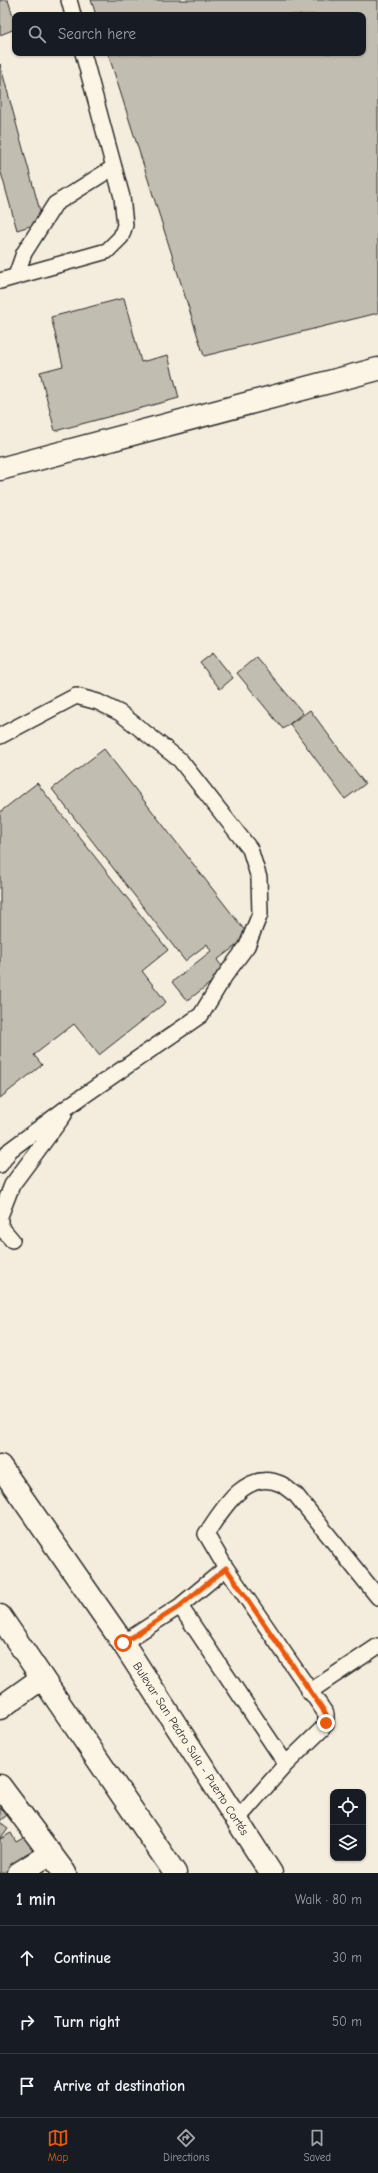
<!DOCTYPE html>
<meta charset="utf-8">
<style>
:root{--surface:#171b24;--page:#242831;--text:#f1f3f6;--muted:#9ea1a6;--line:#363941;--accent:#ea580c}
body{margin:0;font-family:"Comic Neue",sans-serif;background:var(--page);color:var(--text)}
.controls{position:absolute;right:12px;bottom:12px;display:grid;overflow:hidden;border-radius:8px;box-shadow:0 1px 3px #0004}
.controls button{width:36px;height:36px;display:grid;place-items:center;padding:0;border:0;border-bottom:1px solid var(--line);background:var(--surface);color:var(--text);font:20px sans-serif}
.stop{position:absolute;width:12px;height:12px;margin:-9px;border:3px solid #ea580c;border-radius:50%;background:#fff}
.stop.end{background:#ea580c;border-color:#fff;box-shadow:0 1px 4px #0008}
.list{margin:0;padding:0;list-style:none}
h2{display:flex;justify-content:space-between;align-items:center;height:52px;margin:0;padding:0 16px;font-size:17px}
h2 small{font-size:13px;font-weight:400;color:var(--muted)}
.list li{display:grid;grid-template-columns:26px 1fr auto;gap:12px;align-items:center;box-sizing:border-box;height:64px;padding:0 16px;border-top:1px solid var(--line)}
.list b{display:block;font-size:15px;white-space:nowrap}
.list em{font-size:13px;font-style:normal;color:var(--muted)}
.icon{flex:none;width:22px;height:22px;fill:none;stroke:currentColor;stroke-width:2;stroke-linecap:round;stroke-linejoin:round}
.map{position:relative;flex:none;width:378px;height:1873px;overflow:hidden}
.search{position:absolute;background:var(--surface);box-shadow:0 1px 3px #0004;left:12px;right:12px;top:12px;height:44px;display:flex;align-items:center;gap:10px;box-sizing:border-box;padding:0 14px;border-radius:8px;color:var(--muted);font-size:15px}
.sheet{height:244px;background:var(--surface)}
nav{display:flex;justify-content:space-around;align-items:center;box-sizing:border-box;height:56px;border-top:1px solid var(--line);background:var(--surface);font-size:11px;color:var(--muted)}
nav a{display:grid;justify-items:center;gap:2px}
nav .on{color:var(--accent)}
.map>svg:first-child{display:block}
.building{fill:#c2bdb1;stroke:#2b2b2b}
.lines{fill:none;stroke-linecap:round;stroke-linejoin:round}
.lane-casing{stroke:#2b2b2b;stroke-width:18}
.street-casing{stroke:#2b2b2b;stroke-width:25}
.highway-casing{stroke:#2b2b2b;stroke-width:25}
.lane{stroke:#fcf5e5;stroke-width:15}
.street{stroke:#fcf5e5;stroke-width:22}
.highway{stroke:#fcf5e5;stroke-width:22}
.route{stroke:#ea580c;stroke-width:5}
.labels{text-anchor:middle;stroke-width:3;stroke-linejoin:round;paint-order:stroke}
.street-label{font-size:12px;fill:#2b2b2b;stroke:#fcf5e5}
</style>
<div class="map">
<svg width="378" height="1873" viewBox="0 0 378 1873">
<rect width="100%" height="100%" fill="#f4edde"/>
<filter id="ink" filterUnits="userSpaceOnUse"><feTurbulence type="fractalNoise" baseFrequency=".025" numOctaves="2"/><feDisplacementMap in="SourceGraphic" scale="8" xChannelSelector="R" yChannelSelector="G"/><feConvolveMatrix kernelMatrix="1 2 1 2 8 2 1 2 1" color-interpolation-filters="sRGB"/></filter>
<g filter="url(#ink)">
<!-- building -->
<path class="building" d="M 0,0 L 8,0 L 15,22 L 15,29 L 0,35 Z
M 91,0 L 378,0 L 378,313 L 204,356 L 108,53 L 363,53 L 363,15 L 96,15 Z
M 0,64 L 43,222 L 17,230 L 0,169 Z
M 124,298 L 141,362 L 168,355 L 179,398 L 55,431 L 40,372 L 63,366 L 51,317 Z
M 213,653 L 233,678 L 220,689 L 200,663 Z
M 256,657 L 303,713 L 283,729 L 237,673 Z
M 310,710 L 365,784 L 345,799 L 290,724 Z
M 104,749 L 249,936 L 217,960 L 226,971 L 187,1001 L 172,982 L 211,951 L 207,944 L 185,961 L 52,789 Z
M 37,783 L 168,950 L 142,971 L 166,1002 L 99,1055 L 74,1024 L 34,1055 L 42,1065 L 0,1098 L 0,812 Z
M 0,1808 L 7,1815 L 0,1821 Z
M 0,1822 L 8,1828 L 0,1839 L 11,1833 L 16,1842 L 27,1836 L 35,1849 L 24,1855 L 28,1861 L 8,1873 L 0,1873 Z"/>
<g class="lines">
<!-- lane casing -->
<g class="lane-casing">
<path id="lane" d="M 69,0 L 73,15
M 16,276 L 24,253 L 55,204 L 114,167
M 0,281 L 107,251 L 121,237 L 125,225 L 122,197 L 83,53
M 0,736 L 76,696 L 98,702 L 120,713 L 180,760 L 250,849 L 259,878 L 260,914 L 247,946 L 224,977 L 201,1015 L 73,1103 L 10,1150 L 0,1165
M 0,1216 L 12,1185 L 64,1115
M 0,1217 L 0,1226 L 12,1240
M 226,1568 L 206,1534 C 222,1510 246,1468 281,1484 C 286,1487 291,1492 296,1495 L 378,1597
M 180,1606 L 286,1764
M 123,1643 L 180,1606 L 226,1568 L 326,1714 L 326,1723 L 322,1729 L 286,1764 L 236,1821
M 309,1692 L 378,1646"/>
</g>
<!-- street casing -->
<g class="street-casing">
<path id="street" d="M 0,469 L 378,369
M 0,1708 L 42,1678
M 0,1786 L 65,1873
M 19,1873 L 51,1853"/>
</g>
<!-- highway casing -->
<g class="highway-casing">
<g id="highway">
<path id="s1" d="M 0,1466 L 123,1643 L 271,1873"/>
<path d="M 0,1616 L 175,1873"/>
</g>
</g>
<!-- lane -->
<use href="#lane" class="lane"/>
<!-- street -->
<use href="#street" class="street"/>
<!-- highway -->
<use href="#highway" class="highway"/>
</g>
</g>
<g class="lines" filter="url(#ink)">
<!-- route -->
<path class="route" d="M 123,1643 L 180,1606 L 226,1568 L 326,1714 L 326,1723"/>
</g>
<g class="labels">
<!-- street labels -->
<g class="street-label">
<text dy="4" stroke="none"><textPath href="#s1" startOffset="341">Bulevar San Pedro Sula - Puerto Cortés</textPath></text>
</g>
</g>
</svg>
<div class="controls">
<button><svg class="icon" aria-label="locate" viewBox="0 0 24 24"><circle cx="12" cy="12" r="6"/><path d="M12 2v4M12 18v4M2 12h4M18 12h4"/></svg></button>
<button><svg class="icon" aria-label="layers" viewBox="0 0 24 24"><path d="M12 4l9 5-9 5-9-5zM3 14l9 5 9-5"/></svg></button>
</div>
<div class="stop" style="left:123px;top:1643px"></div>
<div class="stop end" style="left:326px;top:1723px"></div>
<div class="search"><svg class="icon" aria-label="search" viewBox="0 0 24 24"><circle cx="10" cy="10" r="6"/><path d="M15 15l6 6"/></svg>Search here</div>
</div>
<section class="sheet">
<h2>1 min<small>Walk · 80 m</small></h2>
<ul class="list">
<li><svg class="icon" aria-label="ahead" viewBox="0 0 24 24"><path d="M12 20V5M6 11l6-6 6 6"/></svg><div><b>Continue</b></div><em>30 m</em></li>
<li><svg class="icon" aria-label="right" viewBox="0 0 24 24"><path d="M7 20v-9h11M14 6l5 5-5 5"/></svg><div><b>Turn right</b></div><em>50 m</em></li>
<li><svg class="icon" aria-label="arrive" viewBox="0 0 24 24"><path d="M6 21V4h12l-3 4 3 4H6"/></svg><div><b>Arrive at destination</b></div></li>
</ul>
</section>
<nav>
<a class="on"><svg class="icon" aria-label="map" viewBox="0 0 24 24"><path d="M3 6l6-2 6 2 6-2v14l-6 2-6-2-6 2zM9 4v14M15 6v14"/></svg>Map</a>
<a><svg class="icon" aria-label="directions" viewBox="0 0 24 24"><path d="M12 3l9 9-9 9-9-9zM9 14v-3h6M13 9l2 2-2 2"/></svg>Directions</a>
<a><svg class="icon" aria-label="saved" viewBox="0 0 24 24"><path d="M7 4h10v16l-5-4-5 4z"/></svg>Saved</a>
</nav>
